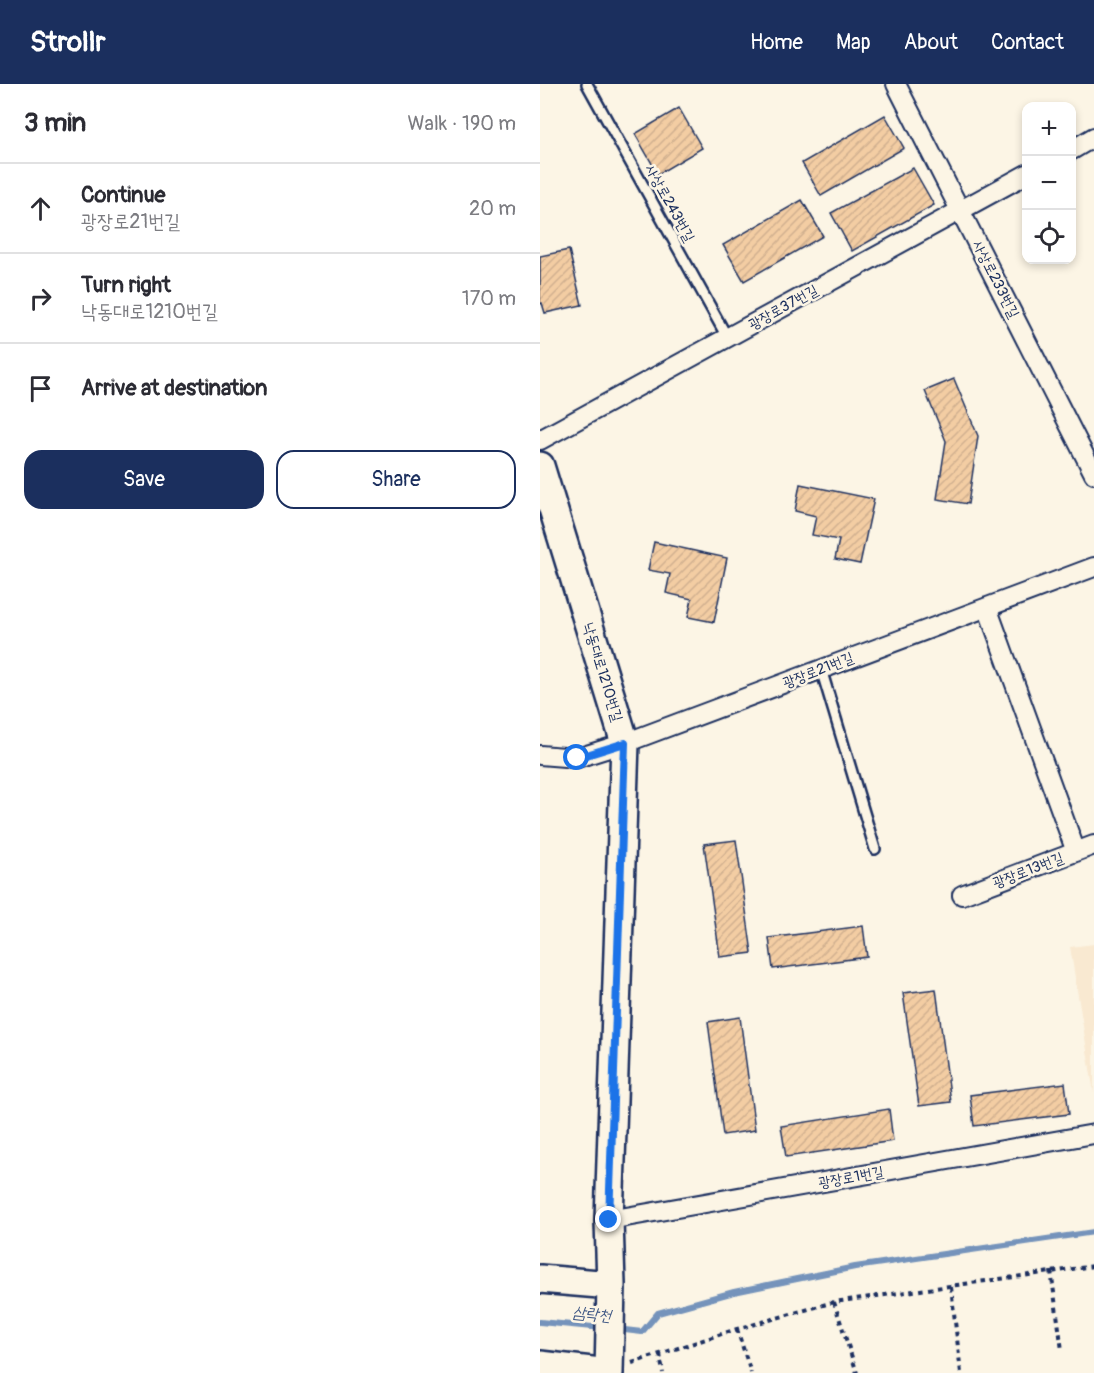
<!DOCTYPE html>
<meta charset="utf-8">
<style>
:root{--surface:#fff;--page:#f7f7f7;--text:#2b2b33;--muted:#7c7c81;--line:#e1e1e2;--accent:#1b2f5e}
body{margin:0;font-family:Pangolin,"Poor Story",sans-serif;background:var(--page);color:var(--text)}
.controls{position:absolute;right:18px;top:18px;display:grid;overflow:hidden;border-radius:12px;box-shadow:0 3px 9px #0003}
.controls button{width:54px;height:54px;display:grid;place-items:center;padding:0;border:0;border-bottom:2px solid var(--line);background:var(--surface);color:var(--text);font:30px sans-serif}
.stop{position:absolute;width:18px;height:18px;margin:-14px;border:4px solid #1a73e8;border-radius:50%;background:#fff}
.stop.end{background:#1a73e8;border-color:#fff;box-shadow:0 2px 6px #0008}
.list{margin:0;padding:0;list-style:none}
h2{display:flex;justify-content:space-between;align-items:center;height:78px;margin:0;padding:0 24px;font-size:26px}
h2 small{font-size:20px;font-weight:400;color:var(--muted)}
.list li{display:grid;grid-template-columns:39px 1fr auto;gap:18px;align-items:center;box-sizing:border-box;height:90px;padding:0 24px;border-top:2px solid var(--line)}
.list b{display:block;font-size:22px;white-space:nowrap}
.list p{margin:0;font-size:20px;white-space:nowrap;color:var(--muted)}
.list em{font-size:20px;font-style:normal;color:var(--muted)}
.actions{display:flex;gap:12px;padding:18px 24px}
.actions a{flex:1;padding:14px 0;border:2px solid var(--accent);border-radius:18px;text-align:center;font-size:21px;color:var(--accent)}
.actions .main{background:var(--accent);color:#fff}
.icon{flex:none;width:33px;height:33px;fill:none;stroke:currentColor;stroke-width:2;stroke-linecap:round;stroke-linejoin:round}
.map{position:relative;flex:none;width:554px;height:1289px;overflow:hidden}
header{display:flex;align-items:center;gap:36px;box-sizing:border-box;height:84px;padding:0 30px;background:var(--accent);color:#fff}
header strong{font-size:28px}
nav{display:flex;gap:33px;margin-inline-start:auto;font-size:21px}
main{display:flex}
aside{flex:1;background:var(--surface)}
.map>svg:first-child{display:block}
.built{fill:#f9e9d1}
.lines{fill:none;stroke-linecap:round;stroke-linejoin:round}
.stream{stroke:#7493bb;stroke-width:6}
.building{fill:url(#building-hatch);stroke:#1b2f5e;stroke-width:1.5}
.lane-casing{stroke:#1b2f5e;stroke-width:14}
.street-casing{stroke:#1b2f5e;stroke-width:22}
.secondary-casing{stroke:#1b2f5e;stroke-width:32}
.path{stroke:#1b2f5e;stroke-width:4;stroke-dasharray:4.5 4.5;stroke-linecap:butt}
.lane{stroke:#fcf5e5;stroke-width:9}
.street{stroke:#fcf5e5;stroke-width:18}
.secondary{stroke:#fcf5e5;stroke-width:27}
.route{stroke:#1a73e8;stroke-width:8}
.labels{text-anchor:middle;stroke-width:5;stroke-linejoin:round;paint-order:stroke}
.street-label{font-size:15px;fill:#1b2f5e;stroke:#fcf5e5}
.water-label{font-size:16px;font-style:italic;fill:#405885;stroke:#fcf5e5}
</style>
<header>
<strong>Strollr</strong>
<nav><a>Home</a><a>Map</a><a>About</a><a>Contact</a></nav>
</header>
<main>
<aside>
<h2>3 min<small>Walk · 190 m</small></h2>
<ul class="list">
<li><svg class="icon" aria-label="ahead" viewBox="0 0 24 24"><path d="M12 20V5M6 11l6-6 6 6"/></svg><div><b>Continue</b><p>광장로21번길</p></div><em>20 m</em></li>
<li><svg class="icon" aria-label="right" viewBox="0 0 24 24"><path d="M7 20v-9h11M14 6l5 5-5 5"/></svg><div><b>Turn right</b><p>낙동대로1210번길</p></div><em>170 m</em></li>
<li><svg class="icon" aria-label="arrive" viewBox="0 0 24 24"><path d="M6 21V4h12l-3 4 3 4H6"/></svg><div><b>Arrive at destination</b></div></li>
</ul>
<div class="actions"><a class="main">Save</a><a>Share</a></div>
</aside>
<div class="map">
<svg width="554" height="1289" viewBox="0 0 554 1289">
<defs>
<pattern id="building-hatch" width="6" height="6" patternUnits="userSpaceOnUse" patternTransform="scale(1.5)"><rect width="6" height="6" fill="#f3cda3"/><path d="M-1 1l2-2M0 6l6-6M5 7l2-2" fill="none" stroke="#d0b08f"/></pattern>
</defs>
<rect width="100%" height="100%" fill="#fcf5e5"/>
<filter id="ink" filterUnits="userSpaceOnUse"><feTurbulence type="fractalNoise" baseFrequency=".0167" numOctaves="2"/><feDisplacementMap in="SourceGraphic" scale="12" xChannelSelector="R" yChannelSelector="G"/><feConvolveMatrix kernelMatrix="1 2 1 2 8 2 1 2 1" color-interpolation-filters="sRGB"/></filter>
<g filter="url(#ink)">
<!-- built -->
<path class="built" d="M 554,860 L 554,1009 L 530,863 Z"/>
<g class="lines">
<!-- stream -->
<path class="stream" d="M 0,1238 L 63,1244
M 76,1245 L 102,1248 L 118,1229 L 194,1208 L 315,1183 L 554,1148"/>
</g>
<!-- building -->
<path class="building" d="M 139,24 L 162,64 L 118,90 L 95,50 Z
M 345,31 L 364,64 L 281,112 L 262,79 Z
M 373,84 L 394,121 L 312,167 L 291,129 Z
M 262,116 L 283,152 L 204,197 L 183,161 Z
M 29,166 L 42,221 L 5,229 L 2,219 L 0,220 L 0,172 Z
M 414,295 L 438,352 L 428,420 L 397,415 L 406,357 L 385,307 Z
M 260,400 L 334,415 L 320,480 L 295,475 L 299,456 L 272,451 L 276,432 L 255,427 Z
M 114,458 L 187,474 L 174,538 L 148,533 L 152,515 L 126,509 L 130,490 L 108,486 Z
M 196,756 L 212,869 L 180,873 L 164,760 Z
M 323,842 L 327,873 L 233,885 L 229,854 Z
M 396,905 L 411,1018 L 379,1022 L 363,909 Z
M 200,933 L 215,1046 L 183,1051 L 168,938 Z
M 525,999 L 529,1030 L 434,1042 L 430,1011 Z
M 349,1025 L 353,1057 L 246,1073 L 241,1042 Z"/>
<g class="lines">
<!-- lane casing -->
<g class="lane-casing">
<path id="lane" d="M 47,0 L 187,253
M 281,585 L 335,765"/>
</g>
<!-- street casing -->
<g class="street-casing">
<path id="street" d="M 356,0 L 554,390
M 532,66 L 554,53
M 0,356 L 487,90
M 447,523 L 536,768
M 0,671 L 37,674 L 85,659 L 554,483
M 422,811 L 554,761
M 69,1136 L 554,1050"/>
</g>
<!-- secondary casing -->
<g class="secondary-casing">
<path id="secondary" d="M 0,382 L 85,659 L 69,1136 L 71,1201 L 69,1289
M 0,1195 L 71,1201
M 0,1281 L 69,1289"/>
</g>
<!-- path -->
<path class="path" d="M 511,1187 L 522,1266
M 411,1203 L 421,1289
M 294,1218 L 317,1289
M 197,1245 L 211,1289
M 120,1270 L 123,1289
M 92,1279 L 197,1245 L 294,1218 L 554,1182"/>
<!-- lane -->
<use href="#lane" class="lane"/>
<!-- street -->
<use href="#street" class="street"/>
<!-- secondary -->
<use href="#secondary" class="secondary"/>
</g>
</g>
<g class="lines" filter="url(#ink)">
<!-- route -->
<path class="route" d="M 37,674 L 85,659 L 69,1136"/>
</g>
<g class="labels">
<!-- street labels -->
<g class="street-label">
<text transform="translate(130 119) rotate(61)" y="5">사상로243번길</text>
<text transform="translate(456 195) rotate(63)" y="5">사상로233번길</text>
<text transform="translate(243 223) rotate(-29)" y="5">광장로37번길</text>
<text transform="translate(278 586) rotate(-21)" y="5">광장로21번길</text>
<text transform="translate(63 588) rotate(73)" y="5">낙동대로1210번길</text>
<text transform="translate(488 786) rotate(-21)" y="5">광장로13번길</text>
<text transform="translate(311 1093) rotate(-10)" y="5">광장로1번길</text>
</g>
<!-- water labels -->
<g class="water-label">
<text transform="translate(52 1229) rotate(6)" y="6">삼락천</text>
</g>
</g>
</svg>
<div class="controls">
<button>+</button>
<button>−</button>
<button><svg class="icon" aria-label="locate" viewBox="0 0 24 24"><circle cx="12" cy="12" r="6"/><path d="M12 2v4M12 18v4M2 12h4M18 12h4"/></svg></button>
</div>
<div class="stop" style="left:37px;top:674px"></div>
<div class="stop end" style="left:69px;top:1136px"></div>
</div>
</main>
